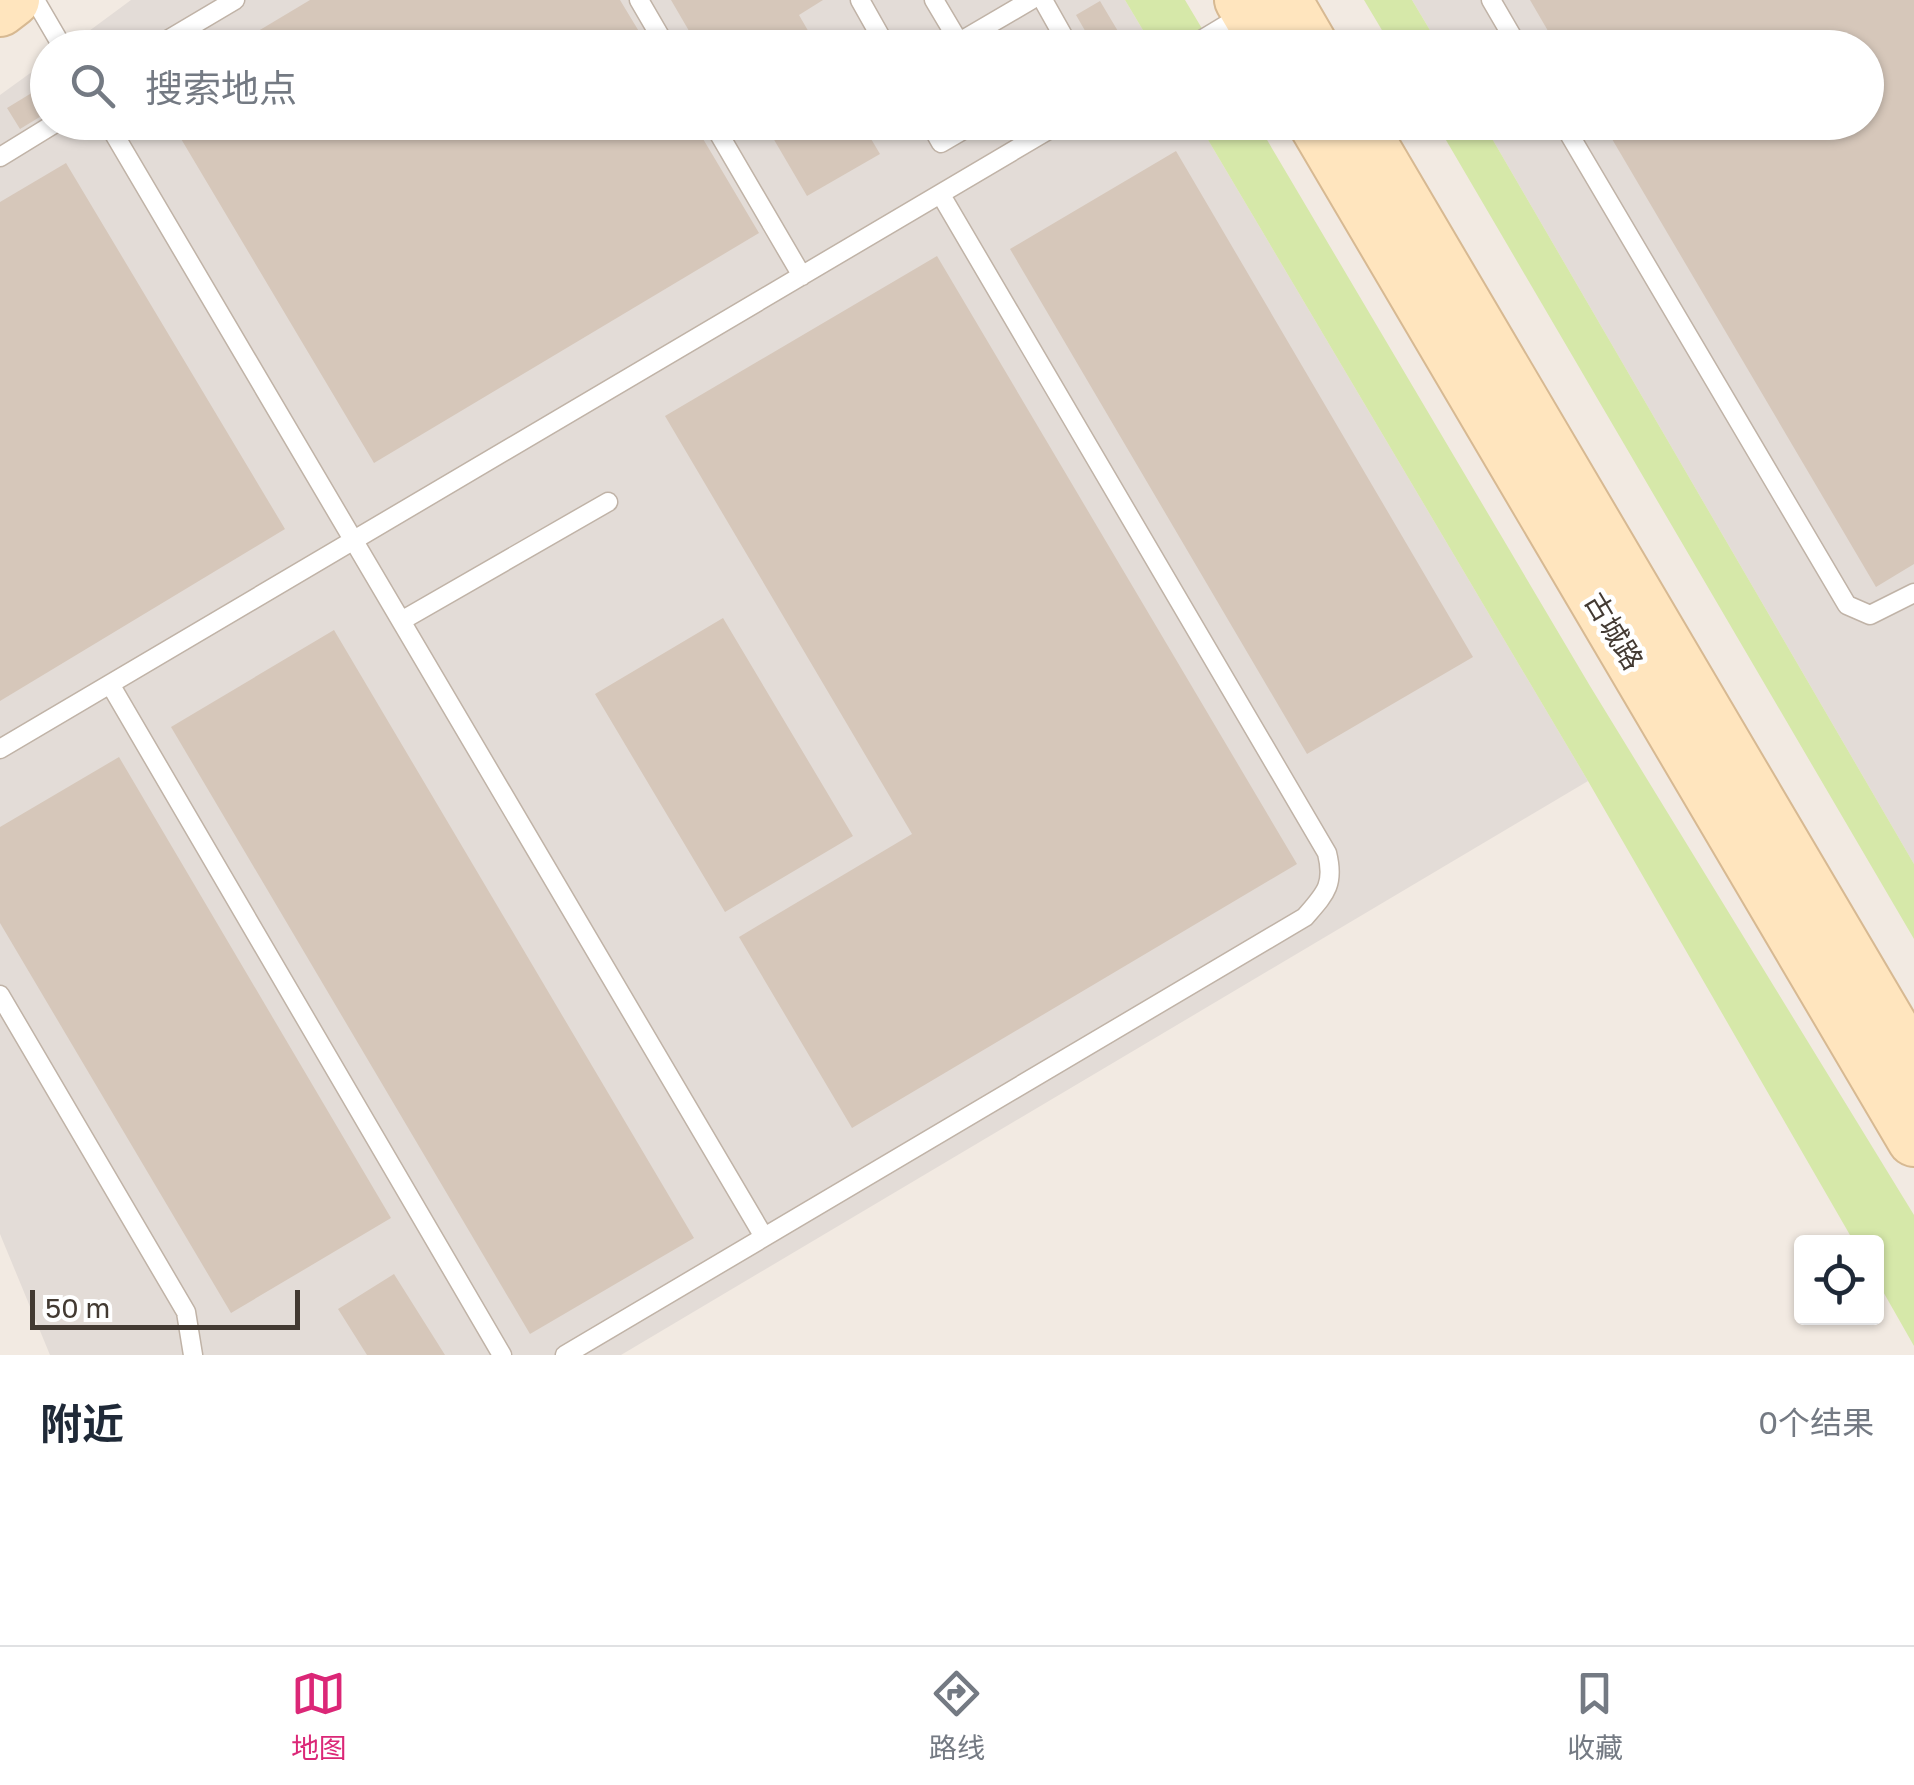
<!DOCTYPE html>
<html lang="zh">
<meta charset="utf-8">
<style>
:root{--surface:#fff;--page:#f6f6f7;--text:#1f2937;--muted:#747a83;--line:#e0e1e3;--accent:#db2777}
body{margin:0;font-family:"Golos Text","Noto Sans SC",sans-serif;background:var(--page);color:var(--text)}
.controls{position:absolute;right:30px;bottom:30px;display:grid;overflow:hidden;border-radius:10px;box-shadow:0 2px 8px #0004}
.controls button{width:90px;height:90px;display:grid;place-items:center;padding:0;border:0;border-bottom:2px solid var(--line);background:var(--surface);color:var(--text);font:50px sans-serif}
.scale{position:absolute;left:30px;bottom:25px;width:270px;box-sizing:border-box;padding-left:10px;border:5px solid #433a32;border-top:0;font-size:28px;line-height:35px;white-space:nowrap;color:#433a32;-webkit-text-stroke:8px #fff;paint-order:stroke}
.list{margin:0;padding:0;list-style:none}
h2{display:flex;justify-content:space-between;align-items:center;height:130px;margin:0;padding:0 40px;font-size:42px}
h2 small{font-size:32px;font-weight:400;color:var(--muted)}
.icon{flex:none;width:55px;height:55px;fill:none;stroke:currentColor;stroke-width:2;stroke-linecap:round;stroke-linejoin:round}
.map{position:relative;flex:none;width:1914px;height:1355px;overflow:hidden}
.search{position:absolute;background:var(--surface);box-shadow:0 2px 8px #0004;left:30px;right:30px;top:30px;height:110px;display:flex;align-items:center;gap:25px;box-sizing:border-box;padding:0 35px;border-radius:55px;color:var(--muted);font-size:38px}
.sheet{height:290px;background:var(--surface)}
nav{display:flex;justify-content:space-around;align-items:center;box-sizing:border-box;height:140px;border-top:2px solid var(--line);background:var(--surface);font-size:28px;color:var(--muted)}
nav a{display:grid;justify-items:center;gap:5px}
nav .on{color:var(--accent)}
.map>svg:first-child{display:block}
.industrial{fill:#e3dcd7}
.green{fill:#d6e8a9}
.building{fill:#d6c7ba}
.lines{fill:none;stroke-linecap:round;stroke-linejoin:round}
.lane-casing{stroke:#c0b3a7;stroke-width:21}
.secondary-casing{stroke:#d7b992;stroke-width:56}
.lane{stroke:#fff;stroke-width:18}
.secondary{stroke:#ffe5be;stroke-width:52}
.labels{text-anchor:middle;stroke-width:9;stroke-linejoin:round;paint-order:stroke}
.street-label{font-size:28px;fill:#433a32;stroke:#fff}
</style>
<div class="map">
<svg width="1914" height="1355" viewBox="0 0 1914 1355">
<rect width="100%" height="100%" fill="#f2eae2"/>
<!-- industrial -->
<path class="industrial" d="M 131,0 L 1125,0 L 1153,47 L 66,48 Z
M 1412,0 L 1914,0 L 1914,864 L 1483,123 L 1866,122 L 1866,48 L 1440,47 Z
M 47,61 L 48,122 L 1198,123 L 1588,781 L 621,1355 L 50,1355 L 0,1234 L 0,95 Z"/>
<!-- green -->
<path class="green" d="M 1125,0 L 1185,0 L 1213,47 L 1153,47 Z
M 1364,0 L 1412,0 L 1440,47 L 1392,47 Z
M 1198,123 L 1257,123 L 1590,686 L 1914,1215 L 1914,1346 L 1877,1281 L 1876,1242 L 1854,1242 L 1588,781 Z
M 1436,123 L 1483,123 L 1914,864 L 1914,939 Z"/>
<!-- building -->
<path class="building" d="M 310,0 L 620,0 L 649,48 L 230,48 Z
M 671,0 L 823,0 L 799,15 L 818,48 L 699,48 Z
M 1530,0 L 1914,0 L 1914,564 L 1876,587 L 1602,122 L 1866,122 L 1866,48 L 1558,48 Z
M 1100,1 L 1128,48 L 1095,48 L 1076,15 Z
M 48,83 L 48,112 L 20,129 L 7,108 Z
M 171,122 L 693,122 L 759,233 L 374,463 Z
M 743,122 L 861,122 L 880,154 L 807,196 L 766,126 L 750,135 Z
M 1176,151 L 1473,657 L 1307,754 L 1010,249 Z
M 66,163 L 285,529 L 0,701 L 0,202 Z
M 937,256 L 1297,864 L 852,1128 L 739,937 L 912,834 L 665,416 Z
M 723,618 L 853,836 L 725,912 L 595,694 Z
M 334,630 L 694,1238 L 530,1334 L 171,727 Z
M 119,757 L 391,1218 L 231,1313 L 0,923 L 0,827 Z
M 394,1274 L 445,1355 L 367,1355 L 338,1309 Z"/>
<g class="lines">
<!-- lane casing -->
<g class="lane-casing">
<path id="lane" d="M 35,0 L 63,48
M 639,0 L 667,48
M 860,0 L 887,48
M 934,0 L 959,42
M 1043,0 L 1070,48
M 1491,0 L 1519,48
M 154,48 L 235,0
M 949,48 L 1031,0
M 1188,48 L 1246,13
M 107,122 L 764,1237
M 712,122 L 802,276
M 929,122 L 941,143 L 977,122
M 1562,122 L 1847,605 L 1870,615 L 1914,593
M 0,157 L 57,122
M 401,621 L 608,502
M 110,684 L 502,1355
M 0,749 L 1062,122
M 0,995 L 186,1312 L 193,1355
M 565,1355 L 1305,917 C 1325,894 1335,885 1327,853 L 941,195"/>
</g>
<!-- secondary casing -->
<g class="secondary-casing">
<path id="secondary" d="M 1241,0 L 1269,48
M 1285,0 L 1313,48
M 0,10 L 13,0
M 1314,122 L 1914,1140
M 1358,122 L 1914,1065"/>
</g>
<!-- lane -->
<use href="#lane" class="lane"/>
<!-- secondary -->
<use href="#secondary" class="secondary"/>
</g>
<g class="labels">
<!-- street labels -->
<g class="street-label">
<text transform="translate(1614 631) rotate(59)" y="10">古城路</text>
</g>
</g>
</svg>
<div class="controls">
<button><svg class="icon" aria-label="locate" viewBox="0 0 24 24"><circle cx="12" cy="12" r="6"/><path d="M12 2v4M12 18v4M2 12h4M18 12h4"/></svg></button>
</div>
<div class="scale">50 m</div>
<div class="search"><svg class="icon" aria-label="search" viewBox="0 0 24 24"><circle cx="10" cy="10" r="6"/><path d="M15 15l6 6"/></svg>搜索地点</div>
</div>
<section class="sheet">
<h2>附近<small>0个结果</small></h2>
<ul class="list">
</ul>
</section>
<nav>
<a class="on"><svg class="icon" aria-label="map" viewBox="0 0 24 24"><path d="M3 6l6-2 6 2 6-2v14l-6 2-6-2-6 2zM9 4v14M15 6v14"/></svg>地图</a>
<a><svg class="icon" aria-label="directions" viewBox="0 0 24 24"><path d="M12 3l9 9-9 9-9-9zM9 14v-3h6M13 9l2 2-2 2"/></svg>路线</a>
<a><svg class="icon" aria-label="saved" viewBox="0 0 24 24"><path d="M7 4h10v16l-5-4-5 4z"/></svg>收藏</a>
</nav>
